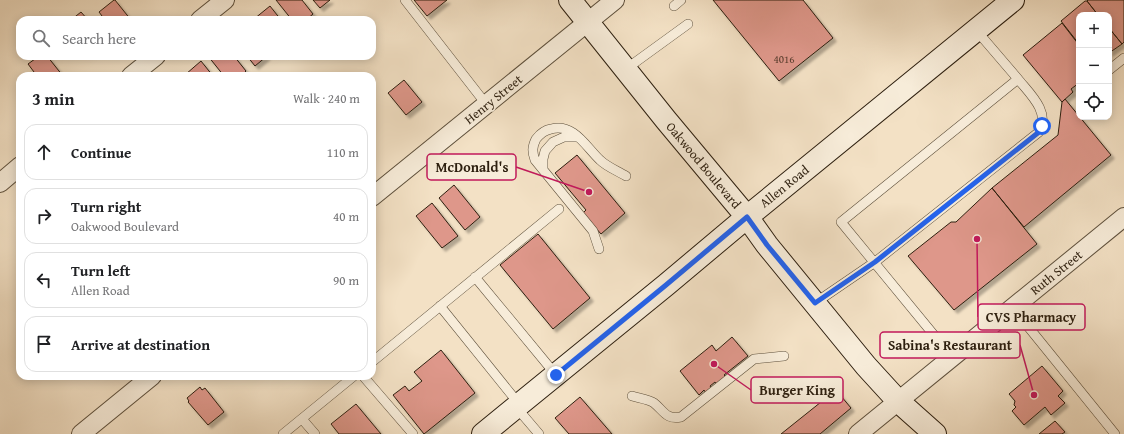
<!DOCTYPE html>
<meta charset="utf-8">
<style>
:root{--surface:#fff;--page:#f6f6f6;--text:#202124;--muted:#757577;--line:#e0e0e0}
body{margin:0;font-family:"Gentium Book Plus",serif;background:var(--page);color:var(--text)}
.controls{position:absolute;right:12px;top:12px;display:grid;overflow:hidden;border-radius:8px;box-shadow:0 2px 10px #0003}
.controls button{width:36px;height:36px;display:grid;place-items:center;padding:0;border:0;border-bottom:1px solid var(--line);background:var(--surface);color:var(--text);font:20px sans-serif}
.stop{position:absolute;width:12px;height:12px;margin:-9px;border:3px solid #2563eb;border-radius:50%;background:#fff}
.stop.end{background:#2563eb;border-color:#fff;box-shadow:0 1px 4px #0008}
.list{margin:0;padding:0;list-style:none}
h2{display:flex;justify-content:space-between;align-items:center;height:52px;margin:0;padding:0 16px;font-size:17px}
h2 small{font-size:13px;font-weight:400;color:var(--muted)}
.list li{display:grid;grid-template-columns:26px 1fr auto;gap:12px;align-items:center;box-sizing:border-box;height:56px;margin:0 8px 8px;padding:0 8px;border:1px solid var(--line);border-radius:12px}
.list b{display:block;font-size:15px;white-space:nowrap}
.list p{margin:0;font-size:13px;white-space:nowrap;color:var(--muted)}
.list em{font-size:13px;font-style:normal;color:var(--muted)}
.icon{flex:none;width:22px;height:22px;fill:none;stroke:currentColor;stroke-width:2;stroke-linecap:round;stroke-linejoin:round}
.map{position:relative;flex:none;width:1124px;height:434px;overflow:hidden}
.search{position:absolute;background:var(--surface);box-shadow:0 2px 10px #0003;left:16px;top:16px;width:360px;height:44px;display:flex;align-items:center;gap:10px;box-sizing:border-box;padding:0 14px;border-radius:12px;color:var(--muted);font-size:15px}
.panel{position:absolute;background:var(--surface);box-shadow:0 2px 10px #0003;left:16px;top:72px;width:360px;height:308px;border-radius:12px}
.map>svg:first-child{display:block}
.building{fill:#de978a;stroke:#2d1f0f;filter:url(#shadow)}
.lines{fill:none;stroke-linecap:round;stroke-linejoin:round}
.service-casing{stroke:#5e503c;stroke-width:10}
.minor-casing{stroke:#5e503c;stroke-width:20}
.secondary-casing{stroke:#2d1f0f;stroke-width:24}
.service{stroke:#f7ecd9;stroke-width:9}
.minor{stroke:#f7ecd9;stroke-width:18}
.secondary{stroke:#f7ecd9;stroke-width:22}
.route{stroke:#2563eb;stroke-width:5}
.labels{text-anchor:middle;stroke-width:3.5;stroke-linejoin:round;paint-order:stroke}
.number-label{font-size:11px;fill:#593d2e}
.street-label{font-size:13px;fill:#2d1f0f;stroke:#f7ecd9}
.leader{fill:none;stroke:#c2185b;stroke-width:1.5}
.callout-dot{fill:#c2185b;stroke:#f7ecd9;stroke-width:1.5}
.callout{fill:#f7ecd9;stroke:#c2185b;stroke-width:1.5}
.callout-label{font-size:14px;text-anchor:middle;font-weight:bold;fill:#2d1f0f}
</style>
<div class="map">
<svg width="1124" height="434" viewBox="0 0 1124 434">
<defs>
<filter id="shadow"><feDropShadow dx="3.5" dy="3.5" stdDeviation="1" flood-color="#0004"/></filter>
</defs>
<rect width="100%" height="100%" fill="#f3e1c5"/>
<filter id="stains"><feTurbulence type="fractalNoise" baseFrequency=".005" numOctaves="4"/><feColorMatrix values="0 0 0 0 .2 0 0 0 0 .09 0 0 0 0 .02 0 0 0 .5 -.17"/></filter>
<radialGradient id="worn" r=".72"><stop offset=".6" stop-color="#630" stop-opacity="0"/><stop offset="1" stop-color="#630" stop-opacity=".3"/></radialGradient>
<!-- building -->
<path class="building" d="M 114,0 L 115,0 L 131,20 L 105,20 L 99,12 Z
M 276,0 L 302,0 L 313,14 L 306,20 L 292,20 Z
M 313,0 L 330,0 L 320,8 Z
M 414,0 L 447,0 L 427,16 Z
M 713,0 L 803,0 L 833,38 L 779,81 Z
M 1088,0 L 1124,0 L 1124,42 L 1122,44 L 1109,28 L 1109,15 L 1098,15 L 1087,1 Z
M 1085,1 L 1087,1 L 1098,15 L 1079,15 L 1079,44 L 1061,21 Z
M 270,6 L 281,20 L 255,20 L 254,19 Z
M 81,12 L 88,20 L 71,20 Z
M 1062,23 L 1079,45 L 1079,83 L 1071,89 L 1073,92 L 1062,102 L 1023,55 Z
M 1109,28 L 1122,44 L 1109,53 Z
M 39,56 L 47,56 L 63,76 L 37,76 L 28,64 Z
M 208,56 L 234,56 L 246,71 L 241,76 L 224,76 Z
M 247,56 L 267,56 L 255,66 Z
M 201,61 L 213,76 L 187,76 L 186,74 Z
M 404,80 L 422,102 L 406,115 L 388,93 Z
M 1065,99 L 1111,155 L 1024,227 L 992,188 L 1058,135 L 1062,102 Z
M 577,155 L 625,213 L 601,234 L 583,213 L 586,210 L 555,173 Z
M 454,185 L 480,217 L 465,230 L 439,198 Z
M 992,188 L 1037,244 L 954,310 L 908,256 L 951,222 L 956,222 Z
M 432,203 L 458,236 L 442,248 L 416,216 Z
M 538,234 L 590,298 L 553,329 L 500,265 Z
M 732,337 L 748,356 L 724,375 L 726,377 L 717,385 L 715,382 L 710,386 L 712,389 L 706,393 L 704,390 L 699,395 L 680,371 L 712,345 L 716,351 Z
M 441,350 L 475,393 L 424,434 L 393,395 L 405,386 L 409,391 L 422,381 L 414,372 Z
M 1042,366 L 1063,391 L 1058,396 L 1065,403 L 1051,415 L 1045,407 L 1024,425 L 1012,411 L 1016,407 L 1014,405 L 1015,401 L 1009,394 Z
M 200,387 L 202,390 L 205,388 L 224,412 L 208,425 L 188,402 L 189,401 L 187,398 Z
M 836,390 L 851,408 L 820,434 L 781,434 Z
M 580,397 L 612,434 L 569,434 L 555,418 Z
M 356,404 L 381,434 L 339,434 L 331,424 Z
M 1055,421 L 1065,432 L 1062,434 L 1039,434 Z"/>
<g class="lines">
<!-- service casing -->
<g class="service-casing">
<path id="service" d="M 405,0 L 486,104
M 674,6 L 681,0
M 626,69 L 688,24
M 1109,70 L 1124,58
M 543,169 L 543,159 L 545,151 L 553,142 L 564,137 L 578,137
M 599,249 L 593,231 L 535,160 C 532,152 532,147 536,139 C 540,134 545,130 551,129 C 574,123 586,147 600,160 C 607,167 618,171 626,176
M 475,277 L 556,375
M 815,303 L 875,262 L 1039,132 C 1051,112 1029,93 1018,79
M 440,306 L 519,404
M 1013,308 L 1115,434
M 952,357 L 841,222 L 1018,79 L 976,30
M 372,362 L 559,209
M 363,376 L 413,434
M 632,396 C 638,398 649,399 654,403 C 664,411 666,420 681,417 L 754,359 L 784,356
M 516,407 L 539,434
M 302,419 L 315,434
M 283,434 L 354,376"/>
</g>
<!-- minor casing -->
<g class="minor-casing">
<path id="minor" d="M 200,20 L 225,0
M 131,76 L 156,56
M 0,183 L 20,166
M 372,197 L 615,0
M 81,434 L 152,376
M 858,434 L 1124,217"/>
</g>
<!-- secondary casing -->
<g class="secondary-casing">
<path id="secondary" d="M 570,0 L 666,120 L 747,217 L 767,245 L 866,366 L 898,401 L 935,434
M 483,434 L 666,285 L 747,217 L 1013,0"/>
</g>
<!-- service -->
<use href="#service" class="service"/>
<!-- minor -->
<use href="#minor" class="minor"/>
<!-- secondary -->
<use href="#secondary" class="secondary"/>
</g>
<g class="lines">
<!-- route -->
<path class="route" d="M 556,375 L 666,285 L 747,217 L 767,245 L 815,303 L 875,262 L 1039,132 L 1042,126"/>
</g>
<g class="labels">
<!-- number labels -->
<g class="number-label">
<text x="784" y="63">4016</text>
</g>
<!-- street labels -->
<g class="street-label">
<text transform="translate(493 99) rotate(-39)" y="5">Henry Street</text>
<text transform="translate(704 165) rotate(50)" y="5">Oakwood Boulevard</text>
<text transform="translate(784 186) rotate(-39)" y="5">Allen Road</text>
<text transform="translate(1056 272) rotate(-39)" y="5">Ruth Street</text>
</g>
</g>
<!-- callouts -->
<path class="leader" d="M589 192L516 167M977 239L978 317M1034 395L1020 345M714 364L751 390"/>
<g class="callout-dot">
<circle cx="589" cy="192" r="4"/>
<circle cx="977" cy="239" r="4"/>
<circle cx="1034" cy="395" r="4"/>
<circle cx="714" cy="364" r="4"/>
</g>
<g class="callout">
<rect x="427" y="154" width="89" height="26" rx="4"/>
<rect x="978" y="304" width="107" height="26" rx="4"/>
<rect x="880" y="332" width="140" height="26" rx="4"/>
<rect x="751" y="377" width="92" height="26" rx="4"/>
</g>
<g class="callout-label">
<text x="472" y="172">McDonald's</text>
<text x="1031" y="322">CVS Pharmacy</text>
<text x="950" y="350">Sabina's Restaurant</text>
<text x="797" y="395">Burger King</text>
</g>
<rect width="100%" height="100%" filter="url(#stains)"/>
<rect width="100%" height="100%" fill="url(#worn)"/>
</svg>
<div class="controls">
<button>+</button>
<button>−</button>
<button><svg class="icon" aria-label="locate" viewBox="0 0 24 24"><circle cx="12" cy="12" r="6"/><path d="M12 2v4M12 18v4M2 12h4M18 12h4"/></svg></button>
</div>
<div class="stop" style="left:1042px;top:126px"></div>
<div class="stop end" style="left:556px;top:375px"></div>
<div class="search"><svg class="icon" aria-label="search" viewBox="0 0 24 24"><circle cx="10" cy="10" r="6"/><path d="M15 15l6 6"/></svg>Search here</div>
<section class="panel">
<h2>3 min<small>Walk · 240 m</small></h2>
<ul class="list">
<li><svg class="icon" aria-label="ahead" viewBox="0 0 24 24"><path d="M12 20V5M6 11l6-6 6 6"/></svg><div><b>Continue</b></div><em>110 m</em></li>
<li><svg class="icon" aria-label="right" viewBox="0 0 24 24"><path d="M7 20v-9h11M14 6l5 5-5 5"/></svg><div><b>Turn right</b><p>Oakwood Boulevard</p></div><em>40 m</em></li>
<li><svg class="icon" aria-label="left" viewBox="0 0 24 24"><path d="M17 20v-9H6M10 6l-5 5 5 5"/></svg><div><b>Turn left</b><p>Allen Road</p></div><em>90 m</em></li>
<li><svg class="icon" aria-label="arrive" viewBox="0 0 24 24"><path d="M6 21V4h12l-3 4 3 4H6"/></svg><div><b>Arrive at destination</b></div></li>
</ul>
</section>
</div>
